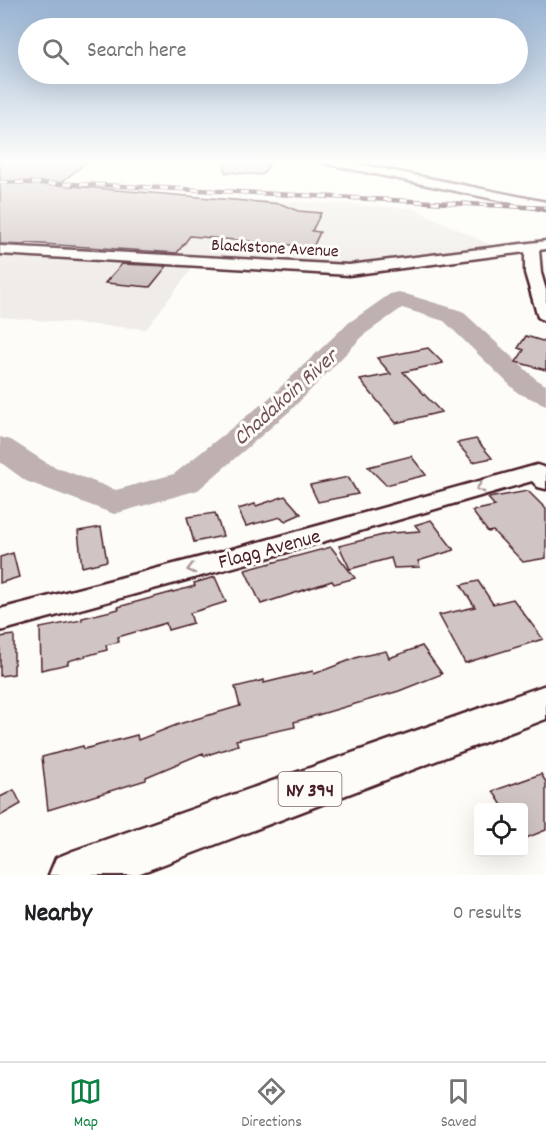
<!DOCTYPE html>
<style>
:root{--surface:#fff;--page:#f6f6f6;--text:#202124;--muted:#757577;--line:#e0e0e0;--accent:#0b8043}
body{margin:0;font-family:Dekko,sans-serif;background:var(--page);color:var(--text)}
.controls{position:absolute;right:18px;bottom:18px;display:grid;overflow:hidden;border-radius:6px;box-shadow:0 6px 24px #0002}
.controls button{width:54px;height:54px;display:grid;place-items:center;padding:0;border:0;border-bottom:2px solid var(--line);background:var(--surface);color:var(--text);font:30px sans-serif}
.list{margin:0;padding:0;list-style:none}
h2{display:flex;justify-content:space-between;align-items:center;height:78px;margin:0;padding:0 24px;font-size:26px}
h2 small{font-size:20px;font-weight:400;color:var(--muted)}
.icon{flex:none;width:33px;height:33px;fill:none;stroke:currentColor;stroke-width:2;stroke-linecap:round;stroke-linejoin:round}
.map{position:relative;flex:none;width:546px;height:875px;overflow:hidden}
.search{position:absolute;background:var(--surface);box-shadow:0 6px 24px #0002;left:18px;right:18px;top:18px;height:66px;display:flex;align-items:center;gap:15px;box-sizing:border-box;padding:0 21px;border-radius:33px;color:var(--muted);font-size:22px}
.sheet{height:186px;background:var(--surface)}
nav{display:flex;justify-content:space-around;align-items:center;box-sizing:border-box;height:84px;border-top:2px solid var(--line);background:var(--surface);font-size:16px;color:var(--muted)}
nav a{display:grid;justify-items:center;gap:3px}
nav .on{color:var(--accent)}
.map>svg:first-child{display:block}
.built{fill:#f0ece8}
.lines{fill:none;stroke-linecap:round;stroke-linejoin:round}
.river{fill:#c0b1b1;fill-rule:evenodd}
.building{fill:#d0c5c4;stroke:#4a1f2b;stroke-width:1.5}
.minor-casing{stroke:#4a1f2b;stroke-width:5}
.major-casing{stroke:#4a1f2b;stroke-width:5}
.minor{fill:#fdfcf7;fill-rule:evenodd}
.major{fill:#fdfcf7;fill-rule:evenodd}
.rail-casing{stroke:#4a1f2b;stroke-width:4.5}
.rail{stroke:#fdfcf7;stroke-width:3;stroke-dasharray:8;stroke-linecap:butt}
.oneway{stroke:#ac999b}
.labels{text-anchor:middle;stroke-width:6;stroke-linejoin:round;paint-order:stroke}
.far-street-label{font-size:18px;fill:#4a1f2b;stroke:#fdfcf7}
.shield{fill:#fdfcf7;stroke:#806168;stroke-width:1.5}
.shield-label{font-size:20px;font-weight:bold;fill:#4a1f2b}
.street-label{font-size:21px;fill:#4a1f2b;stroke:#fdfcf7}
.water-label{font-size:22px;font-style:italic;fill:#73525a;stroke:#fdfcf7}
</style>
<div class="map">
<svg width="546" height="875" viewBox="0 0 546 875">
<rect width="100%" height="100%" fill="#fdfcf7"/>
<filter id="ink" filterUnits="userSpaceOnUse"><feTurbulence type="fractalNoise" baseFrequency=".0167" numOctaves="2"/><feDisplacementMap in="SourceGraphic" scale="12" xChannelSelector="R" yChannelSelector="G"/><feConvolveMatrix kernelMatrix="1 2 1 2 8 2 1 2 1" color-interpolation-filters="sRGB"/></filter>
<g filter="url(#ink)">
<!-- built -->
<path class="built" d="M 54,189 L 412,208 L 491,245 L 322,267 L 0,245 L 0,190 Z
M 0,255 L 193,267 L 146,329 L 0,317 Z"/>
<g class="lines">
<!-- river -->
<path class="river" d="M 399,292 L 462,311 L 538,381 L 546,385 L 546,405 L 518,393 L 444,321 L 402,308 L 365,334 L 290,411 L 198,490 L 114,514 L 26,481 L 0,462 L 0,437 L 11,440 L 50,465 L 116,490 L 174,474 L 268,399 L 347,324 L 390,294 Z"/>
</g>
<!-- building -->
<path class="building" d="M 0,161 L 88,161 L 58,185 L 281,204 L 298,211 L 321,213 L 312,231 L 320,232 L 313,247 L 190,236 L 177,253 L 27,243 L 25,245 L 0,244 Z
M 225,161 L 272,161 L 262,175 L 225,172 Z
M 122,264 L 167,266 L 150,287 L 105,283 Z
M 526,336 L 546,342 L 546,370 L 516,362 L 524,350 L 518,348 Z
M 428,348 L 443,363 L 403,372 L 441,412 L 396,423 L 360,380 L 391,374 L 377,358 Z
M 476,439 L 492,458 L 473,462 L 457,443 Z
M 411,456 L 426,475 L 386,485 L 368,467 Z
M 348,477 L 358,494 L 318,502 L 310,485 Z
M 528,491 L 546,509 L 546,558 L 523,562 L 493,531 L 488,532 L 472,511 L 495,506 L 488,498 Z
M 285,496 L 301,514 L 285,521 L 281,517 L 246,526 L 238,509 L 255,504 L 256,506 Z
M 215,513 L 223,536 L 194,542 L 187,517 Z
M 431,520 L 454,550 L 418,561 L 420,567 L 394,568 L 391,558 L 350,569 L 339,546 L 391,533 L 420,531 L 415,525 Z
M 101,527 L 107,561 L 82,567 L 78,531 Z
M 331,547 L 355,578 L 334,584 L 332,581 L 261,604 L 245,570 Z
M 13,553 L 19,577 L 0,583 L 0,557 Z
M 215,577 L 226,602 L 190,613 L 193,623 L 168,630 L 166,623 L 118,637 L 119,642 L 106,645 L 107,650 L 68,661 L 68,664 L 41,670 L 40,628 L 82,620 L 82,618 L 119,609 L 118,607 L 195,586 L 194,583 Z
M 478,581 L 493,604 L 513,599 L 543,639 L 465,663 L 439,615 L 475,607 L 461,585 Z
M 14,635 L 14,674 L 0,676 L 0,637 Z
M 422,646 L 442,674 L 399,691 L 294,722 L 295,727 L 236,740 L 238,745 L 204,756 L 203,753 L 146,777 L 146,780 L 48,810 L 42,757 L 83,746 L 84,749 L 137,735 L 138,740 L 179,724 L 240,706 L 235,687 L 264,680 L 264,683 L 313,671 L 314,674 L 358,657 L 386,651 L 389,658 Z
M 541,774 L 546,782 L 546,830 L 524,839 L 524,807 L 503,807 L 493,791 Z
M 14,790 L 21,804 L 0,816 L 0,797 Z"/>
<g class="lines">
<!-- minor casing -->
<g class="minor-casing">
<path id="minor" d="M 322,161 L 344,161 L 546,202 L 546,210 L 328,164 Z
M 546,241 L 546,249 L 539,250 L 541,273 L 546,290 L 546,322 L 538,317 L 525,273 L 525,252 L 349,275 L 0,254 L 0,246 L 349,265 Z
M 537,465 L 546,468 L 546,489 L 538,487 L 532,481 L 263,559 L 0,631 L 0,609 L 263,541 Z"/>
</g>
<!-- major casing -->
<g class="major-casing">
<path id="major" d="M 546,685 L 546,719 L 135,875 L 49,875 L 56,858 L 73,851 Z"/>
</g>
<!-- minor -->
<use href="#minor" class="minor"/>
<!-- major -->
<use href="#major" class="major"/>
<!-- rail casing -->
<g class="rail-casing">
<path id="rail" d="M 0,182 L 102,185 L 546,208"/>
</g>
<!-- rail -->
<use href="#rail" class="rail"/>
</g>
<!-- one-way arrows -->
<defs><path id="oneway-chevron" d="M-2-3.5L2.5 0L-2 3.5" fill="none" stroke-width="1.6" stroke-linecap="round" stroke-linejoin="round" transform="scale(1.5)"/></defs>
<g class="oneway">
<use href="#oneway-chevron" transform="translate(480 488) rotate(164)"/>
<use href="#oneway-chevron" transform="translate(191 569) rotate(165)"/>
</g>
</g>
<!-- sky -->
<linearGradient id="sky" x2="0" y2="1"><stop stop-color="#98b3d2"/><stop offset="0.57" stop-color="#fefefb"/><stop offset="1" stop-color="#fefefb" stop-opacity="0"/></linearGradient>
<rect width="546" height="284" fill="url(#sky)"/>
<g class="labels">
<!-- far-street labels -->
<g class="far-street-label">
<text transform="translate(275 247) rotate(3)" y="6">Blackstone Avenue</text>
</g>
<!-- shield labels -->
<rect class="shield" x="278.5" y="772" width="63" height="34" rx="4.5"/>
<g class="shield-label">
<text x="310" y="796">NY 394</text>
</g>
<!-- street labels -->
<g class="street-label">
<text transform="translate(269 548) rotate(-15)" y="7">Flagg Avenue</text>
</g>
<!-- water labels -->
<g class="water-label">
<text transform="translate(284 396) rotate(-42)" y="8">Chadakoin River</text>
</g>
</g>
</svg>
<div class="controls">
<button><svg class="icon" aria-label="locate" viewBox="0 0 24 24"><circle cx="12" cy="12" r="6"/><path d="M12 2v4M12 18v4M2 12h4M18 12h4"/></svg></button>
</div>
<div class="search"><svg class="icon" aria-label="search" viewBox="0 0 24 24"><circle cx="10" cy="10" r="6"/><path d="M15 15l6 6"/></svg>Search here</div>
</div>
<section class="sheet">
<h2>Nearby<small>0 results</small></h2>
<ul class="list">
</ul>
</section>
<nav>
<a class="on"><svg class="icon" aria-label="map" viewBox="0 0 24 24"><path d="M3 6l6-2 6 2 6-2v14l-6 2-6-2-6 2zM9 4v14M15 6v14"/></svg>Map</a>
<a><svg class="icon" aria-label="directions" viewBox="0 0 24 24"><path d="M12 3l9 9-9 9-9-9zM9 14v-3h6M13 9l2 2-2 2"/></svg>Directions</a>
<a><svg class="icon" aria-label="saved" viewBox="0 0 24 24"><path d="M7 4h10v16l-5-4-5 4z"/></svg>Saved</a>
</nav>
